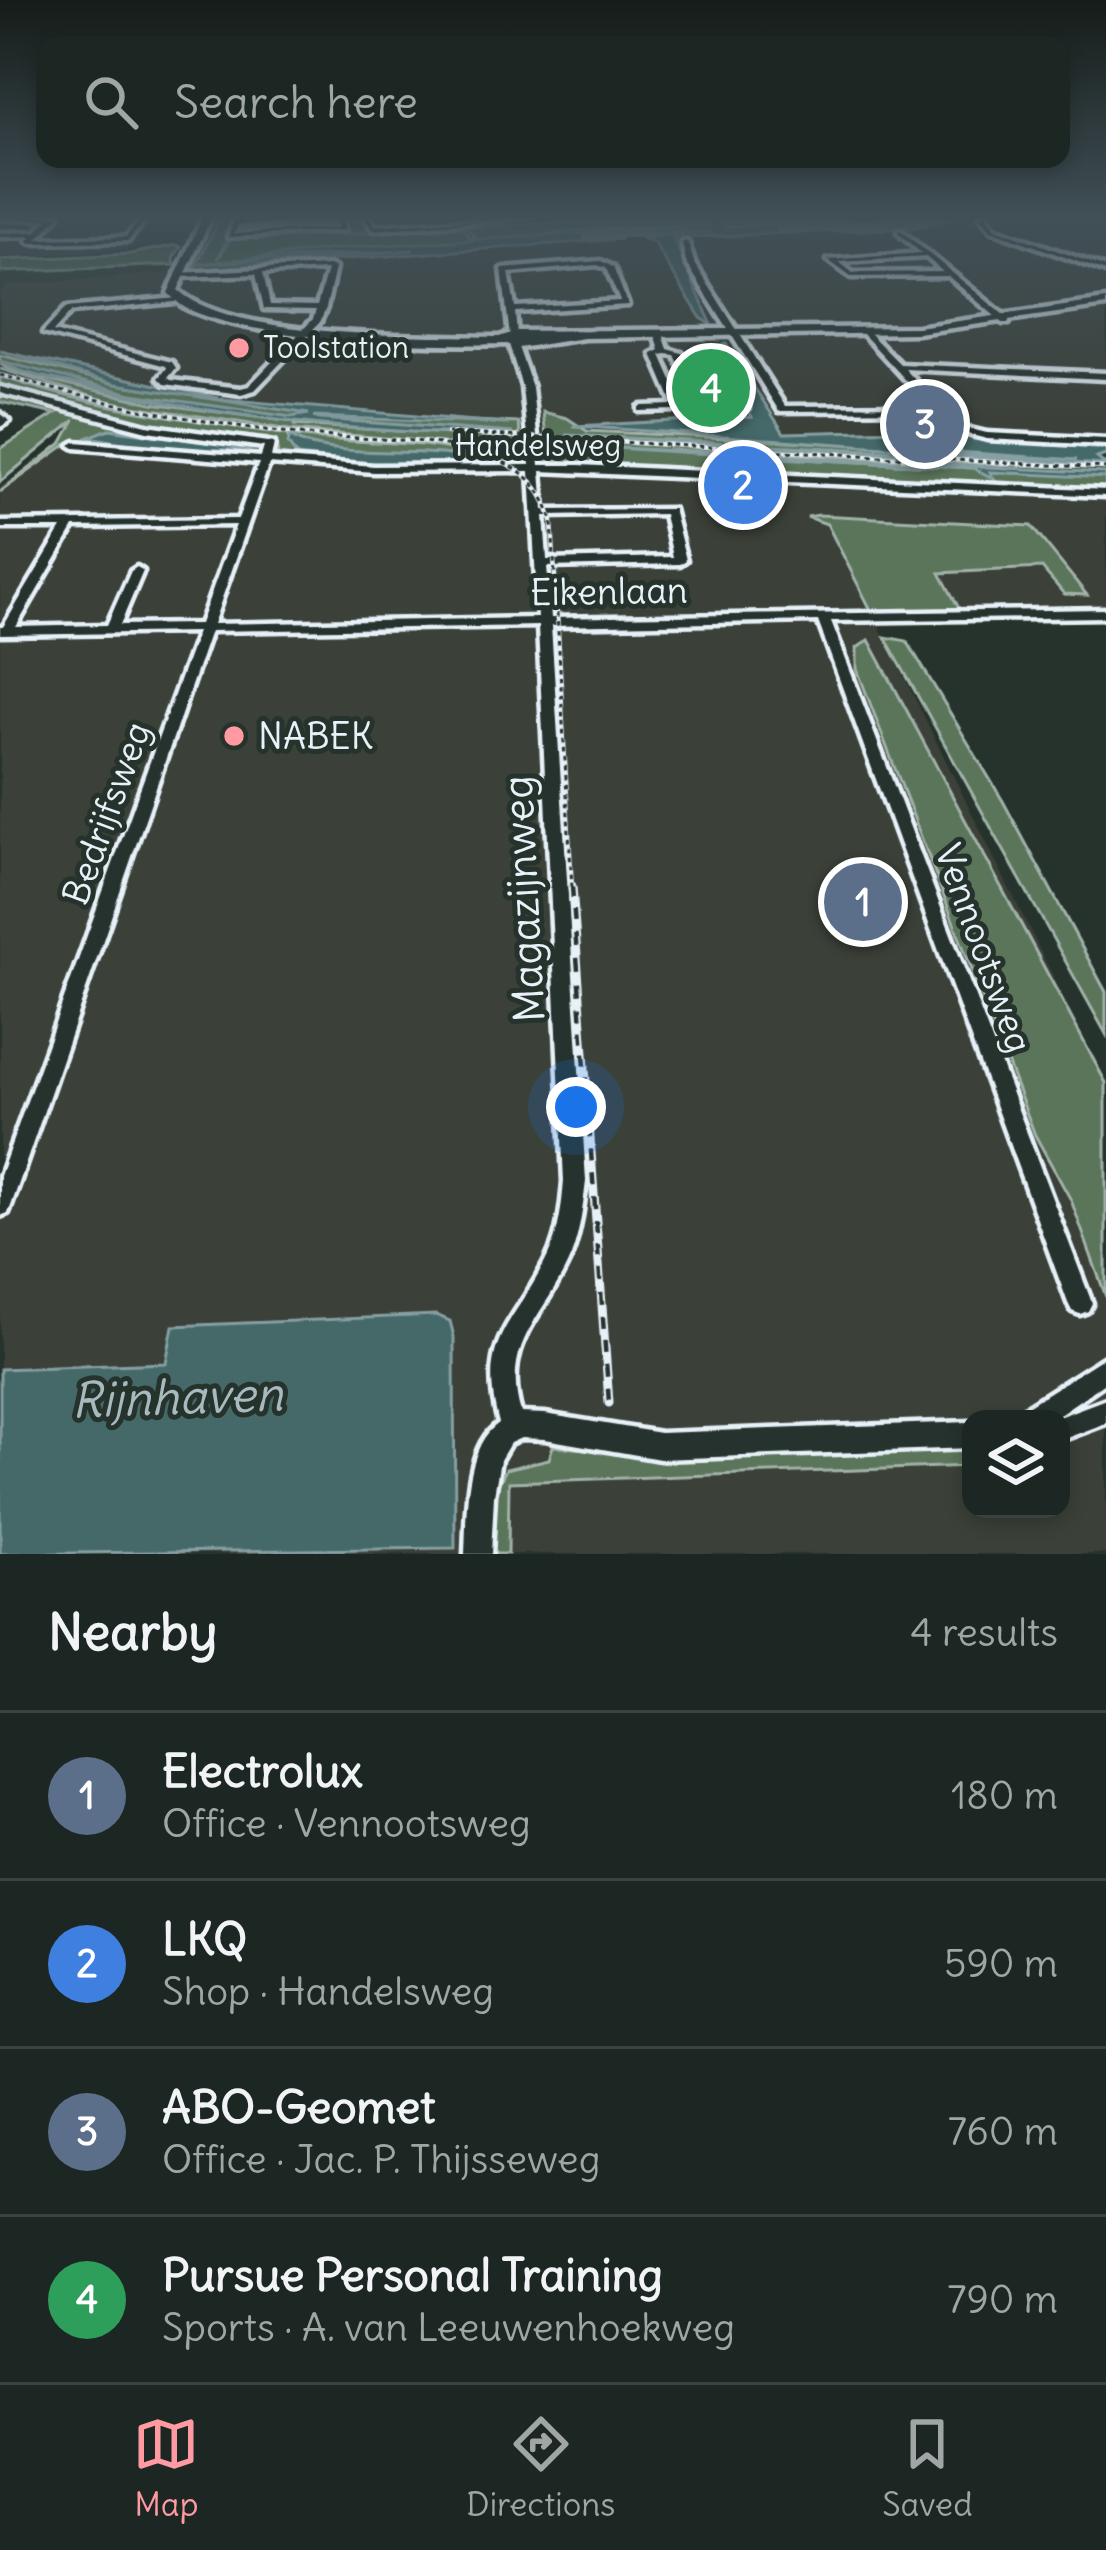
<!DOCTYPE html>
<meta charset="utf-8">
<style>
:root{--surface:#1c2622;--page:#252e2a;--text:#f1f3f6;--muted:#a0a5a5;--line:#3a4340;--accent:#ff9aa2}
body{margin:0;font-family:Delius,sans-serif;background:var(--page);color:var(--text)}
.controls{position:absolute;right:36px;bottom:36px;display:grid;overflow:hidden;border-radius:24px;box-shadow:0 6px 18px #0003}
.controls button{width:108px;height:108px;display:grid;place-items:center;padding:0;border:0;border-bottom:3px solid var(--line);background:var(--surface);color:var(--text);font:60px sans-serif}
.you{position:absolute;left:576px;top:1107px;width:42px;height:42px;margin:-30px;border:9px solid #fff;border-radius:50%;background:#1a73e8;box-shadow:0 0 0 18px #1a73e833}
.badge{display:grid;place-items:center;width:78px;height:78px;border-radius:50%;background:var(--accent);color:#fff;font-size:39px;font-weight:700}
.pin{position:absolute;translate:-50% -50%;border:6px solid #fff;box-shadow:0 3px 12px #0006}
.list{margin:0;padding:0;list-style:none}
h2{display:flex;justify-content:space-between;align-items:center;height:156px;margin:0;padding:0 48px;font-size:51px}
h2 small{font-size:39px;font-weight:400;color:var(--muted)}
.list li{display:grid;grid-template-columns:78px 1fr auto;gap:36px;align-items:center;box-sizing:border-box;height:168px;padding:0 48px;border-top:3px solid var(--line)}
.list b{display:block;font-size:45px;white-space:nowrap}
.list p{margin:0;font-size:39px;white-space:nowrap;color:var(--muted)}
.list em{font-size:39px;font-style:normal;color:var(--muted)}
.icon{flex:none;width:66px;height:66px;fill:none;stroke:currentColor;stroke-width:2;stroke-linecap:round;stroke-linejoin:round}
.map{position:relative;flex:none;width:1106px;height:1554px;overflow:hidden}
.search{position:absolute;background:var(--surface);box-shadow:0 6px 18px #0003;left:36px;right:36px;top:36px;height:132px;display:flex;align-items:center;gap:30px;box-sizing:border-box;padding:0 42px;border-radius:24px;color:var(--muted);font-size:45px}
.sheet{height:828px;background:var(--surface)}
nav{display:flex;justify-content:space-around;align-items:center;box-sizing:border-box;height:168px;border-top:3px solid var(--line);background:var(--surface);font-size:33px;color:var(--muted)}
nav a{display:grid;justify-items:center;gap:6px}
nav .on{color:var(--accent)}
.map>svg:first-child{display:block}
.built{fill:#3a4039;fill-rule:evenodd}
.green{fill:#5a745a;stroke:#a1b2a9;stroke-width:3;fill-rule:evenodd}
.water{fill:#456969;stroke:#869fa2;stroke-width:3}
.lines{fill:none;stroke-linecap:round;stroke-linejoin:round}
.street-casing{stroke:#e8f1f8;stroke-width:9}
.secondary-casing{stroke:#e8f1f8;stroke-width:9}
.street{fill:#26332d;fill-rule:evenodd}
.secondary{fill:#26332d;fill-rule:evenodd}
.rail-far1-casing{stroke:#e8f1f8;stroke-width:4.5}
.rail-casing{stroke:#e8f1f8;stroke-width:9}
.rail-far1{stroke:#26332d;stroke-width:3;stroke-dasharray:4.5;stroke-linecap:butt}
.rail{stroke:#26332d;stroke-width:4.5;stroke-dasharray:12;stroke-linecap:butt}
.poi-dot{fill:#ff9aa2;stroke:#26332d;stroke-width:4.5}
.labels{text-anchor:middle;stroke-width:10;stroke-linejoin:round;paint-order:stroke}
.far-poi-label{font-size:30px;fill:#e8f1f8;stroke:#26332d;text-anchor:start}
.far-street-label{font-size:30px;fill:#e8f1f8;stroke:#26332d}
.street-label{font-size:36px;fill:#e8f1f8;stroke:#26332d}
.poi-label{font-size:36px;fill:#e8f1f8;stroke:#26332d;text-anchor:start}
.near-street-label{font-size:42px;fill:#e8f1f8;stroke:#26332d}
.near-water-label{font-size:48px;font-style:italic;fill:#a7bbbf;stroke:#26332d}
</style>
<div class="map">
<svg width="1106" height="1554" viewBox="0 0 1106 1554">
<rect width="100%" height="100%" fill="#26332d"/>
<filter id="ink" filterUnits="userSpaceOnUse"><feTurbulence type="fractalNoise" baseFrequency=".00833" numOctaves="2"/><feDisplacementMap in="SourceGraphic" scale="24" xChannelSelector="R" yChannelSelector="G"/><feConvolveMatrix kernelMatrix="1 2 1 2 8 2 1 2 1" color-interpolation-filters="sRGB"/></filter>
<g filter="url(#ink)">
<!-- built -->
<path class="built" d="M 156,216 L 132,249 L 0,258 L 0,226 L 31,225 L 39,218 Z
M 976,216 L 1106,216 L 1106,451 L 778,436 L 741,419 L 578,424 L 376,415 L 159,388 L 0,351 L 0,293 L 8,285 L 569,243 L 869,232 Z
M 110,411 L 288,437 L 298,428 L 520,439 L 1106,478 L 1106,620 L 879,626 L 1106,1083 L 1106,1554 L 0,1554 L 0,487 ZM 971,1419 L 1061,1419 L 1061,1509 L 971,1509 Z"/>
<!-- green -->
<path class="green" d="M 221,216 L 237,216 L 218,259 L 231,238 L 346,230 L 338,216 L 364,216 L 370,228 L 461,225 L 255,240 L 463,227 L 470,238 L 475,237 L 467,227 L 698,216 L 704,224 L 571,231 L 529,238 L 773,225 L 723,227 L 715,216 L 800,220 L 778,225 L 785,227 L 938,216 L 903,226 L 585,238 L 192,273 Z
M 176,245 L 181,247 L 173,258 L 175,265 L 0,272 L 0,260 L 130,254 Z
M 0,355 L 116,384 L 309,413 L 298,419 L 338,422 L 313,417 L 318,414 L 519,423 L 520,436 C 347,425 176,413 7,368 L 0,364 L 82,384 L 0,361 Z
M 0,369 L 152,403 L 299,423 L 293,425 L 520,438 L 521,453 L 508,463 L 442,443 L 290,430 L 114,403 Z
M 0,376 C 93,409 191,419 287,435 C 361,447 434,435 504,464 L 379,467 L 279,459 L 276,443 L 267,438 C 175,431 89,413 0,387 ZM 288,437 C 345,463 421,445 483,460 L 386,464 L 294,451 Z
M 0,394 L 142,430 L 254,444 L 263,453 L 255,459 L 71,441 L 0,492 L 63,442 L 75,420 L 0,482 L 0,449 L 55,414 L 0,402 ZM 109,429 L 252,449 L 219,454 L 91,437 Z
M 543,412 L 567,418 L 587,431 L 1069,455 L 1077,460 L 983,458 L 1106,467 L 546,437 Z
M 546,439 L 1106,469 L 667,450 L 760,457 L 776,474 L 780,473 L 775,458 L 785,458 L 973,468 L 993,478 L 989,472 L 1105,477 L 1106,489 L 576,465 L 550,459 Z
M 819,515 L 1031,526 L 1087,595 L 1064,594 L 1042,568 L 940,573 L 960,610 L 872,612 L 827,524 L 807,517 Z
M 885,637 L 907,641 L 1003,801 L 1106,992 L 1106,1034 Z
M 869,640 L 1106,1083 L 1106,1297 L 1071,1200 L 1035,1135 L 857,669 L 857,648 Z
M 553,1446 L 670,1457 L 971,1447 L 971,1466 L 509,1482 L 508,1554 L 492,1554 L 493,1495 L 506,1469 L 549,1459 Z"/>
<!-- water -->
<path class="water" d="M 706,216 L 715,216 L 724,227 L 768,224 L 766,217 L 774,225 L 798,223 L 796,216 L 810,222 L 842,222 L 837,216 L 852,222 L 899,216 L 896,222 L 777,226 L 779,231 L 903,226 L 958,216 L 913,228 L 673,238 L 712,325 L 701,318 L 653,242 L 641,238 L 712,231 L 589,235 L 583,238 L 622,239 L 195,270 L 414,250 L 198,264 L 365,246 L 710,226 Z
M 726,344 L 784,433 L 942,429 L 973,439 L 1106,449 L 1106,455 L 1097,458 L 1106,465 L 566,435 L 1077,460 L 573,426 L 752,417 L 716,346 Z
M 0,351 L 222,399 L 509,424 L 313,417 L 320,419 L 513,433 C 375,437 214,416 79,384 C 54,379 20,374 0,361 L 132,394 L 291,417 L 309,414 L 116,384 Z
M 109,429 L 255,449 L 168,451 L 89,437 Z
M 290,436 C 322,461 436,444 484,462 L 369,464 L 297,456 L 288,444 Z
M 564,445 L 1106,473 L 1106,478 L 990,472 L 993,478 L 973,468 L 779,458 L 777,474 L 760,457 Z
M 436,1315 L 450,1321 L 454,1337 L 455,1548 L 0,1554 L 0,1369 L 166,1363 L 173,1326 Z"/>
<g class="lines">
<!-- street casing -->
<g class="street-casing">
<path id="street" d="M 0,216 L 59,216 L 37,239 L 126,237 L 143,216 L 149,216 L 128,241 L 31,243 L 28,241 L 32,236 L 0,237 L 0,233 L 36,232 L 50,218 L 0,219 Z
M 236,216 L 242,216 L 240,221 L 339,216 L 345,230 L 228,237 ZM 334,219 L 338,228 L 234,234 L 238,225 Z
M 363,216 L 369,216 L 375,226 L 534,216 L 373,230 Z
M 980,216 L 986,216 L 995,228 L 1106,268 L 1106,272 L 991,230 Z
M 900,230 L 1009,319 L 1009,323 L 1003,323 L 948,276 L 851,277 L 828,260 L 921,253 L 898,233 ZM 926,257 L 943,272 L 853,273 L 839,262 Z
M 685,241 L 688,243 L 694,262 L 785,406 L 929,405 L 863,334 L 863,330 L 866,330 L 900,364 L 1106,373 L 1106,379 L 905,369 L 958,426 L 987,433 L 1106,439 L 1106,445 L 987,439 L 952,430 L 934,410 L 779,411 L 686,262 L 682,243 Z
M 601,261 L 613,267 L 628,305 L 515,312 L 517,335 L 510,337 L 502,269 ZM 597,265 L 606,268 L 620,301 L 515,307 L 509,273 Z
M 331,266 L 335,268 L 326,308 L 320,322 L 255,390 L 241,394 L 165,384 L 159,378 L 167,368 L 166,366 L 43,333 L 66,308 L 178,298 L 175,302 L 71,312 L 53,332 L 172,362 L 176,368 L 168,378 L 171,380 L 241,388 L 249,386 L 313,319 L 316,310 L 264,309 L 256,274 L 179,277 L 176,273 ZM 327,270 L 317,306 L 270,305 L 263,273 Z
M 659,333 L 663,335 L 668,349 L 682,353 L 707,404 L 745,403 L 748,404 L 748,408 L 639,411 L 639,407 L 642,406 L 674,405 L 652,354 L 660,350 L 655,335 ZM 666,354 L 675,355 L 698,405 L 683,405 L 661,355 Z
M 513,341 L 517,344 L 532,387 L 540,465 L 579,465 L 1106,490 L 1106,496 L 541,471 L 544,510 L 673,509 L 686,560 L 680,564 L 547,567 L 551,618 L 1106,609 L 1106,617 L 831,621 L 1092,1303 L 1088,1311 L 1080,1314 L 1072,1311 L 1068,1303 L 818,621 L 551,626 L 586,1181 C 583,1206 580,1232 571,1256 C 546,1317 500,1341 521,1413 L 545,1414 L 660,1433 L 971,1422 L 971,1448 L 660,1459 L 545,1439 L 521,1438 L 510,1443 L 500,1460 L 494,1495 L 491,1554 L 465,1554 C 467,1515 464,1446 499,1423 C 476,1337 516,1324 548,1256 C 559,1233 562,1206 564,1181 L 538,626 L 210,631 L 11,1206 L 8,1213 L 0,1216 L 0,1176 L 197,632 L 0,635 L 0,627 L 3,627 L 62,528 L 0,528 L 0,522 L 238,519 L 259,463 L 75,448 L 70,445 L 75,442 L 261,457 L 264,447 L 147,431 L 0,393 L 0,387 L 147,425 L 274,443 L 271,458 L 374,466 L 530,465 L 522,387 L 509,344 ZM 269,464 L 374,472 L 530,471 L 538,618 L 213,624 ZM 664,514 L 673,557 L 547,560 L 544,516 ZM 236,525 L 200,624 L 120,625 L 143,571 L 137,567 L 131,571 L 107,625 L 16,627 L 74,527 Z
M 0,413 L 10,421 L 0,427 Z
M 1106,1356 L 1106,1382 L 1052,1419 L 1018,1419 L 1021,1410 Z
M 1106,1399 L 1106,1423 L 1061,1440 L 1061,1419 L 1053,1419 Z"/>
</g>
<!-- secondary casing -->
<g class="secondary-casing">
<path id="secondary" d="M 203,216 L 212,216 L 178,290 C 233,340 423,335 499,337 L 517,331 L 917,327 L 1106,300 L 1106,306 L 917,333 L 584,338 L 518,348 L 507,344 C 426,346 262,342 190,310 C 182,307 175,300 168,293 Z"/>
</g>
<!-- street -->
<use href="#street" class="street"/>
<!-- secondary -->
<use href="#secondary" class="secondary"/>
<!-- rail-far1 casing -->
<g class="rail-far1-casing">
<path id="rail-far1" d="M 0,375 C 99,402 197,423 299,434 C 365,442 449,433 509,465 C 533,477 545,496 552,521 L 572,889
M 447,433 L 1106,468"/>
</g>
<!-- rail casing -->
<g class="rail-casing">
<path id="rail" d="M 572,886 L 609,1403"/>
</g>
<!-- rail-far1 -->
<use href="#rail-far1" class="rail-far1"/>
<!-- rail -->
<use href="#rail" class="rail"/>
</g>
</g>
<!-- sky -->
<linearGradient id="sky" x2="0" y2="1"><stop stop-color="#151c19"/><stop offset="0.5" stop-color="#415057"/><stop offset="1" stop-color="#415057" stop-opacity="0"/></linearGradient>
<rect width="1106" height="434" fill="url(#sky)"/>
<!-- markers -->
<g class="poi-dot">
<circle cx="239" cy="348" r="12"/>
<circle cx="234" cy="736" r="12"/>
</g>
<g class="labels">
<!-- far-poi labels -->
<g class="far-poi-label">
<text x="263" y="358">Toolstation</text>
</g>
<!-- far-street labels -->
<g class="far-street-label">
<text x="538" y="456">Handelsweg</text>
</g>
<!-- street labels -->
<g class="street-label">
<text transform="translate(609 591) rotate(-1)" y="13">Eikenlaan</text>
<text transform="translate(106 813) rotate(-70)" y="13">Bedrijfsweg</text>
<text transform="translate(984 948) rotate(70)" y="13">Vennootsweg</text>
</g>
<!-- poi labels -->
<g class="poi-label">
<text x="258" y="749">NABEK</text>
</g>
<!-- near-street labels -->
<g class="near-street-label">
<text transform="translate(523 899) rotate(-93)" y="15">Magazijnweg</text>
</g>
<!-- near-water labels -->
<g class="near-water-label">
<text transform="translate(177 1397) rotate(-2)" y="17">Rijnhaven</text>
</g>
</g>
</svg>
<div class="controls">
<button><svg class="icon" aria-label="layers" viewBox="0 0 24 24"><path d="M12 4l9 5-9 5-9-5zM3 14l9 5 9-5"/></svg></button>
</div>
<div class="you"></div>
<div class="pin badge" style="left:863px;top:902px;background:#5c6f8a">1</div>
<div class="pin badge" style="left:743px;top:485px;background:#3f7fe0">2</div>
<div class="pin badge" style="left:925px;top:424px;background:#5c6f8a">3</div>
<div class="pin badge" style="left:711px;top:388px;background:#2e9e5b">4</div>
<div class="search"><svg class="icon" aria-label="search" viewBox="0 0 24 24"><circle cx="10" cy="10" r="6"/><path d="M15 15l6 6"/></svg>Search here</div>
</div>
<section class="sheet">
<h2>Nearby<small>4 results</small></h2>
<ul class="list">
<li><span class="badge" style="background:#5c6f8a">1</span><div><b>Electrolux</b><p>Office · Vennootsweg</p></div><em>180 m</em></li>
<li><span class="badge" style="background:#3f7fe0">2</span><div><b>LKQ</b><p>Shop · Handelsweg</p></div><em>590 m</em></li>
<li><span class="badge" style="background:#5c6f8a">3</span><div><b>ABO-Geomet</b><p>Office · Jac. P. Thijsseweg</p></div><em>760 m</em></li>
<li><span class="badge" style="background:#2e9e5b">4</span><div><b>Pursue Personal Training</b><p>Sports · A. van Leeuwenhoekweg</p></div><em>790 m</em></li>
</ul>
</section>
<nav>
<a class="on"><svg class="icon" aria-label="map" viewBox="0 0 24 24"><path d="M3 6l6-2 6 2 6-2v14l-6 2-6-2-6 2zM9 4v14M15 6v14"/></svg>Map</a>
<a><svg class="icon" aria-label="directions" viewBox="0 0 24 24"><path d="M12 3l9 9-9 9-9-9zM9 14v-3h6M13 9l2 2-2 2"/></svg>Directions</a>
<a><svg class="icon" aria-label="saved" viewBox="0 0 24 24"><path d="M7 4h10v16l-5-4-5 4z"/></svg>Saved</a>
</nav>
